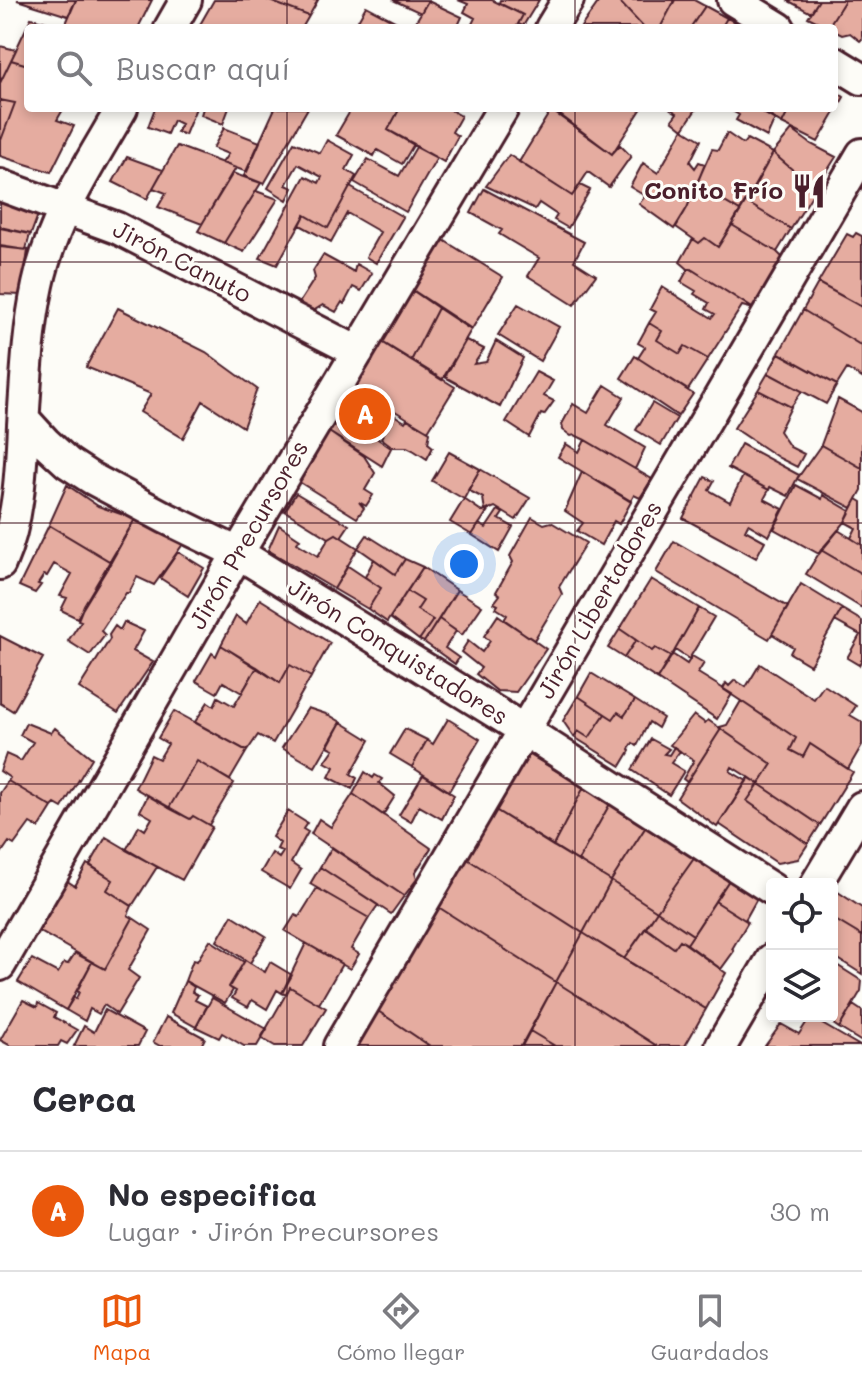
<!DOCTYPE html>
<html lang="es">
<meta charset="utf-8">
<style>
:root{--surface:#fff;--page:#f7f7f7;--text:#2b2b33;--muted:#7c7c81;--line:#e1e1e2;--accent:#ea580c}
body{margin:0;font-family:Mali,sans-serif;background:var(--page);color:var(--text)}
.controls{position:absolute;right:24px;bottom:24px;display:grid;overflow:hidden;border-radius:8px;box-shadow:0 4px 12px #0003}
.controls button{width:72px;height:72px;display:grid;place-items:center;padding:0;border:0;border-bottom:2px solid var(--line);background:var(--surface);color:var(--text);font:40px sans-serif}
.you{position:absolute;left:464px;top:564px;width:28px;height:28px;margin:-20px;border:6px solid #fff;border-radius:50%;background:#1a73e8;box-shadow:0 0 0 12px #1a73e833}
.badge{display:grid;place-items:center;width:52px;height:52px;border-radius:50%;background:var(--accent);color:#fff;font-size:26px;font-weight:700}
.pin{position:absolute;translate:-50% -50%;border:4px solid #fff;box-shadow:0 2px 8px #0006}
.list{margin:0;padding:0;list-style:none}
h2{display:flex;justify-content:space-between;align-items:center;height:104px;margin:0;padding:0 32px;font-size:34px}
h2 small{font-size:26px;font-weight:400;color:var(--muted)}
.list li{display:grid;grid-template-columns:52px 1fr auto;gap:24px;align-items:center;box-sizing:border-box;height:120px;padding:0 32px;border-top:2px solid var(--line)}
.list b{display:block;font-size:30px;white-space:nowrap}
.list p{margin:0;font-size:26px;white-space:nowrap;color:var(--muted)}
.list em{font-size:26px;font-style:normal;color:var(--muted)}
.icon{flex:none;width:44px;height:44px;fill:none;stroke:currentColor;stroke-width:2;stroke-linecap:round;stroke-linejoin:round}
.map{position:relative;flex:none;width:862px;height:1046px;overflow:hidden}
.search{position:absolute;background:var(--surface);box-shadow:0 4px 12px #0003;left:24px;right:24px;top:24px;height:88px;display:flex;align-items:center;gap:20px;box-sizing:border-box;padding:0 28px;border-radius:8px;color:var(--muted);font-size:30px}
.sheet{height:224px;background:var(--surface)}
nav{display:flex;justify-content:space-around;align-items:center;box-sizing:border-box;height:112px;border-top:2px solid var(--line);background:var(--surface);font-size:22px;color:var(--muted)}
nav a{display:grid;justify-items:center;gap:4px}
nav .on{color:var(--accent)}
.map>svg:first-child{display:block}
.building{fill:#e5aca0;stroke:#4a1f2b;stroke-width:2}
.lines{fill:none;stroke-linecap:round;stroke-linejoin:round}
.minor-casing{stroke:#4a1f2b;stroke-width:36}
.minor{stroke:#fdfcf7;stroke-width:30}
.grid{fill:none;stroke:#4a1f2b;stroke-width:2;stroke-opacity:0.55}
.labels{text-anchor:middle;stroke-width:6;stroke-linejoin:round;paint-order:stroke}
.poi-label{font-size:24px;font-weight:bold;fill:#4a1f2b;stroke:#fdfcf7;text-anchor:end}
.street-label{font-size:24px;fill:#4a1f2b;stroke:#fdfcf7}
</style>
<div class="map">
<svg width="862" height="1046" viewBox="0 0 862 1046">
<rect width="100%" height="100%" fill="#fdfcf7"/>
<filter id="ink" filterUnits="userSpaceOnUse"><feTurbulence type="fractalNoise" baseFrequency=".0125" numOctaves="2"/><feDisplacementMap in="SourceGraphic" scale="16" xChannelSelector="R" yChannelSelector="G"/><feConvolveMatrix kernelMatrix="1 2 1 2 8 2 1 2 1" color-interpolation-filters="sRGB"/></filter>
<g filter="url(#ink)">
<!-- building -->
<path class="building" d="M 17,0 L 76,0 L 68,16 Z
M 76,0 L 152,0 L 138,28 L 64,28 Z
M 214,0 L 267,0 L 309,16 L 302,28 L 198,28 Z
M 267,0 L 318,0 L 309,16 Z
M 393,0 L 428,0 L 421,13 Z
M 458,0 L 492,0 L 523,15 L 516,28 L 470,28 L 475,18 L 464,12 L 468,4 Z
M 500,0 L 539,0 L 523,26 L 518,24 L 523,15 L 499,3 Z
M 600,0 L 618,0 L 644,28 L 583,28 L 581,27 Z
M 618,0 L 675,0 L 660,28 L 644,28 Z
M 675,0 L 694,0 L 705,6 L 690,28 L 660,28 Z
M 787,0 L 819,0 L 811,13 Z
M 819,0 L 845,0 L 828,27 L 808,17 Z
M 845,0 L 862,0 L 862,39 L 860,41 L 850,33 L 842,35 L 834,31 L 834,28 L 828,27 Z
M 428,1 L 462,17 L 457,28 L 412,28 Z
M 366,6 L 408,28 L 368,28 L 357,22 Z
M 705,6 L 727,18 L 721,28 L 690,28 Z
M 31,18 L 55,24 L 53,28 L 28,28 L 28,65 L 11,60 Z
M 727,18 L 745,28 L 721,28 Z
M 0,46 L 16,50 L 0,83 Z
M 11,60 L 28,65 L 28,108 L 64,108 L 57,120 L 74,126 L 51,172 L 0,156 L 0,143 L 15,103 L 0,100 L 0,83 Z
M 834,90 L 844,97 L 818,142 L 782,124 L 790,108 L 834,108 Z
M 0,100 L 15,103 L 0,143 Z
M 155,108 L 196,108 L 185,135 L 177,132 L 181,124 L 173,120 L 167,134 L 148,127 Z
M 203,108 L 229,108 L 223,124 L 201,115 Z
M 275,108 L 308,108 L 264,184 L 244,176 Z
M 352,108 L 400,108 L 388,130 L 414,144 L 402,164 L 377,150 L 374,156 L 336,135 Z
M 400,108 L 447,108 L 461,116 L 452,132 L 458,136 L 444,162 L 388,130 Z
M 548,108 L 612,154 L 620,145 L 631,156 L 609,187 L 588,172 L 572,196 L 519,162 L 551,110 Z
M 551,108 L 642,108 L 612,154 Z
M 669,108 L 697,108 L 683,129 L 672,120 L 677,113 Z
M 727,108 L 755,108 L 775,119 L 767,137 L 736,120 L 739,115 Z
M 755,108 L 790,108 L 782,124 Z
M 224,128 L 260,142 L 247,172 L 222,163 L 228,154 L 213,148 Z
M 683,129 L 701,140 L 690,162 L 695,168 L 699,162 L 705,164 L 687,208 L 674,229 L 639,204 L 645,196 L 630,187 L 643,163 L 658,173 Z
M 792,130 L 811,144 L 836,157 L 817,187 L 794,171 L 773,153 Z
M 727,133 L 743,144 L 747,139 L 773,153 L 740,211 L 696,185 L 712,149 L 718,150 Z
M 327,140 L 354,155 L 346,170 L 356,176 L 328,228 L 305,215 L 277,265 L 260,258 L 305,176 L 319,183 L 322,177 L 298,164 L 286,185 L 293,188 L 287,200 L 268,188 L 294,142 L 320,153 Z
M 177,146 L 236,168 L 202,224 L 158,207 L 166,193 L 153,188 Z
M 416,147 L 437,158 L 406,212 L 354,182 L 368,159 L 399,176 Z
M 773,153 L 794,171 L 817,187 L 791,229 L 746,202 Z
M 509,155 L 572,196 L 580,185 L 590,190 L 568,228 L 554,220 L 557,215 L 539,203 L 535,209 L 486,186 Z
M 127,157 L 163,170 L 147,199 L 113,182 Z
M 232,173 L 261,183 L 224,243 L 198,231 Z
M 696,185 L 740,211 L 718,247 L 705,238 L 699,243 L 676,227 L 687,208 Z
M 350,187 L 403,217 L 376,263 L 366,257 L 380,232 L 347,213 L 331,242 L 300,225 L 305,215 L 328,228 Z
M 484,189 L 584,242 L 574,261 L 596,275 L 574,305 L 528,276 L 539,258 L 499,234 L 502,230 L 471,213 Z
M 256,191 L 278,199 L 244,252 L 224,243 Z
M 11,192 L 42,204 L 31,234 L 0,227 L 0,202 L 7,204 Z
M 746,202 L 791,229 L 777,252 L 732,225 Z
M 732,225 L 777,252 L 785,260 L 754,309 L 691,269 L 688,269 L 680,262 L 693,239 L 699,243 L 705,238 L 718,247 Z
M 0,228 L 30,234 L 26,250 L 0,246 Z
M 856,233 L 862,236 L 862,307 L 818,283 L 847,234 L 853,237 Z
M 437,236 L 503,277 L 472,329 L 408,287 Z
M 0,247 L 28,250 L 22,295 L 0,294 Z
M 323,255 L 354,272 L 356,264 L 372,273 L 361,291 L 353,287 L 344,304 L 342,302 L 336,312 L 323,305 L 313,311 L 299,303 L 315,278 L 313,271 Z
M 688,269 L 691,269 L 754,309 L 742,306 L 708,359 L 685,346 L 680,354 L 657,340 L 662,331 L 649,323 L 656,312 L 650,309 L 662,287 L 712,318 L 715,314 L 706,309 L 709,303 L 694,294 L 696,291 L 681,282 Z
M 818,283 L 862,307 L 862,346 L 803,310 Z
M 409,288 L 438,308 L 411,361 L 379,340 Z
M 518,304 L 559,327 L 540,361 L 498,335 Z
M 118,308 L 206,352 L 257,389 L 243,427 L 203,401 L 183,438 L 140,412 L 151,394 L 86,367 Z
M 438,308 L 471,330 L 442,380 L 411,361 Z
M 803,310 L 862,346 L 862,378 L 847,369 L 837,385 L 779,353 Z
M 649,323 L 662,331 L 657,340 L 680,354 L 685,346 L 708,359 L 688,390 L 638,358 L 645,347 L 638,343 Z
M 379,340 L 455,387 L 428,431 L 352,385 Z
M 466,340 L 484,349 L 474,364 L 486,362 L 496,341 L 523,358 L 500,407 L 445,377 Z
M 779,353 L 837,385 L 826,404 L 768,373 Z
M 635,356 L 693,394 L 678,416 L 621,378 Z
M 536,372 L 553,381 L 544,396 L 554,401 L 544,415 L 541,414 L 529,437 L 506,422 Z
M 768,373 L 802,391 L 791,407 L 758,390 Z
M 605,385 L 624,397 L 607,425 L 645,448 L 635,469 L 585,440 L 575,435 L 571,436 L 563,430 L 562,424 L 573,404 L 588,413 Z
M 758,390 L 791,407 L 779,431 L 790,447 L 804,454 L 797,467 L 779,458 L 734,428 Z
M 352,393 L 391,415 L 379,435 L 340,414 Z
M 838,399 L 862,412 L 862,468 L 821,445 Z
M 652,403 L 677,418 L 661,445 L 636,430 Z
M 340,414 L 379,435 L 378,439 L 391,448 L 382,466 L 329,432 Z
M 394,415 L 405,422 L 407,419 L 430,432 L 428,443 L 433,447 L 427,459 L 413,450 L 407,447 L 393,447 L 381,438 Z
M 329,432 L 364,456 L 375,473 L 365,490 L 373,495 L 366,506 L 359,502 L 364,508 L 357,518 L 296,480 L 322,435 Z
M 585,440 L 652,479 L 640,498 L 634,495 L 631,501 L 558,457 L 566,444 L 579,452 Z
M 741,444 L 799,475 L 788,496 L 770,487 L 769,490 L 728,468 Z
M 821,445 L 862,468 L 862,490 L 852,508 L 797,479 Z
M 449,452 L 480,469 L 464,499 L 432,481 Z
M 480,469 L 530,498 L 516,520 L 495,507 L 485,511 L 483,498 L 468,490 Z
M 582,472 L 631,502 L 619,524 L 614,521 L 601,545 L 577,531 L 583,523 L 565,511 Z
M 743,476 L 769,490 L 764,499 L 783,509 L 769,536 L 748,524 L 745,530 L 765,541 L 756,558 L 683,518 L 705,477 L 714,481 L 709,490 L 730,502 Z
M 67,485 L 98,506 L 135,519 L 111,562 L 49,525 Z
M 796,485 L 822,499 L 823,495 L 850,511 L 845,522 L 819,554 L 774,529 Z
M 296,493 L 349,525 L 341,537 L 336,534 L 329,538 L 285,511 Z
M 464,499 L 483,512 L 489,509 L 472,535 L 450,522 Z
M 857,499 L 862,502 L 862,545 L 851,538 L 856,528 L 845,522 Z
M 498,510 L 503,513 L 499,519 L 513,527 L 499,552 L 472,535 L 479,524 L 486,528 Z
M 532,517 L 544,524 L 551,522 L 586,543 L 559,587 L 562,594 L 534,640 L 504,620 L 507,615 L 496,608 L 498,605 L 494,603 L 500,595 L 496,592 L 513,562 L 510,556 Z
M 135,519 L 183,544 L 154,585 L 137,577 L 129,593 L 126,593 L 101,631 L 105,635 L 90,655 L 68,641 L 81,621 L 78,620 L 84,605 Z
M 49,525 L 111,562 L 77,618 L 61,610 L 67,598 L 60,596 L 72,574 L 54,564 L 47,576 L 44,575 L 38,584 L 41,585 L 35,593 L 19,586 Z
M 279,525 L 300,539 L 297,543 L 318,556 L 329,538 L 336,534 L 358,548 L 334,589 L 268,550 Z
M 838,530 L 862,545 L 862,574 L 821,550 Z
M 367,535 L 405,559 L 395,574 L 358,548 Z
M 674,541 L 788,607 L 769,639 L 656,572 Z
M 821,550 L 862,574 L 862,608 L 806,574 Z
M 178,552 L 204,568 L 188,596 L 160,578 Z
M 374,559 L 395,574 L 405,559 L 423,567 L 387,622 L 368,609 L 381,588 L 365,577 Z
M 348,566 L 381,588 L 368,609 L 334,589 Z
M 423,567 L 457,590 L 424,642 L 419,640 L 433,620 L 417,610 L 423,601 L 407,591 Z
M 651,579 L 699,608 L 671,657 L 655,648 L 652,651 L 620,629 Z
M 801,584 L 842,609 L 810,665 L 790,653 L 793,647 L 772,634 Z
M 457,590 L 482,606 L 462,635 L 439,619 Z
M 407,591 L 423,601 L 417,610 L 433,620 L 419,640 L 390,618 Z
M 260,599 L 330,643 L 311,677 L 290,665 L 280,683 L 221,645 L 236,616 L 246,624 Z
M 699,608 L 714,617 L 689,659 L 675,650 Z
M 842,609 L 862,621 L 862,659 L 859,665 L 847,658 L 860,635 L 835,621 Z
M 498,615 L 546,649 L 516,692 L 497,691 L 476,674 L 481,668 L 461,652 L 468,641 L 482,652 L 490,641 L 484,636 Z
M 439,619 L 456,631 L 445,648 L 459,658 L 455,664 L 424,642 Z
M 124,622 L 144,631 L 133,651 L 153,662 L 118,713 L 79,688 L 110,639 L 109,635 L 115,626 L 120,630 Z
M 620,629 L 636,640 L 624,658 L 608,648 Z
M 0,636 L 43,658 L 13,711 L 0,703 Z
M 636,640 L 652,651 L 655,648 L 671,657 L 657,679 L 624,658 Z
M 221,645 L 257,667 L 242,693 L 223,682 L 217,693 L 196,681 L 212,653 L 216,656 Z
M 672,654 L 687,664 L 692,656 L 704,663 L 698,673 L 732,694 L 717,719 L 657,679 Z
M 760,664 L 814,699 L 824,685 L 856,706 L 850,715 L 862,722 L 862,745 L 848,769 L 810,744 L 803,757 L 790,750 L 796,738 L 723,689 L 726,683 L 729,686 L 735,680 L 746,687 Z
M 290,665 L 311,677 L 273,743 L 258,735 L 247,751 L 195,722 L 208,702 L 214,706 L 218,697 L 234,706 L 257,667 L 280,683 Z
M 591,673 L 635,700 L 624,716 L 618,712 L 613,719 L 578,696 Z
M 578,696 L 605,714 L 589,738 L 578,731 L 574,737 L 563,721 Z
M 635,700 L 663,718 L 658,728 L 649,722 L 637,746 L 633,743 L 629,749 L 630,751 L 621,766 L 574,737 L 578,731 L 589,738 L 605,714 L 613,719 L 618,712 L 624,716 Z
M 741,701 L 796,738 L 790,750 L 803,757 L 810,744 L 853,772 L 820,825 L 759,784 L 772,764 L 721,729 L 720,727 L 727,725 Z
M 308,708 L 329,715 L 341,722 L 315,767 L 282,748 Z
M 174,711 L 247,751 L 230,780 L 197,761 L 169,808 L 135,788 L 151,755 L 159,759 L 168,744 L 158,738 Z
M 694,715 L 705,723 L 708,720 L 721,729 L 687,782 L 683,779 L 694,760 L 670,745 Z
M 448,719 L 480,739 L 449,791 L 412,767 L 427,740 L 433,744 Z
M 341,722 L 370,740 L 351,774 L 357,778 L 352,789 L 329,777 L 334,767 L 325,762 L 334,749 L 328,746 Z
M 26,723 L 51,733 L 55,728 L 92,758 L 62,808 L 55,804 L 52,807 L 8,781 L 10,778 L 0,771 L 6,754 L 21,761 L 33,742 L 20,735 Z
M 405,729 L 427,740 L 412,767 L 390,754 Z
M 721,729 L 772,764 L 759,784 L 732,767 L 730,771 L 747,781 L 717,827 L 677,798 Z
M 651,739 L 669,749 L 664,754 L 669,755 L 674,747 L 680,751 L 671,763 L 684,771 L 669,795 L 632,770 Z
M 523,751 L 584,787 L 553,846 L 489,806 Z
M 197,761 L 234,783 L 209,825 L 193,816 L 190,819 L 169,808 Z
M 365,772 L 373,778 L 375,775 L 382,779 L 379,783 L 395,796 L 383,815 L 353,794 Z
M 423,775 L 454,795 L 442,819 L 419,806 L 411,822 L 399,815 Z
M 749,777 L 759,784 L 747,801 L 808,844 L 798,859 L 777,863 L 719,824 Z
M 8,781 L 52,807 L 39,828 L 30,823 L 14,845 L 9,842 L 0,855 L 0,793 Z
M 759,784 L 820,825 L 808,844 L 747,801 Z
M 584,787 L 611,802 L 578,861 L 553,846 Z
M 353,794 L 431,848 L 415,873 L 417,879 L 404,896 L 311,834 L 319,819 L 331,827 Z
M 148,795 L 190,819 L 193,816 L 212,827 L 182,880 L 126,850 L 139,826 L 145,830 L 152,818 L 140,811 Z
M 611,802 L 647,825 L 611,881 L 578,861 Z
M 489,806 L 611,881 L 583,933 L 461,855 Z
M 288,811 L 307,823 L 303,829 L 308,832 L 291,863 L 301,870 L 290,889 L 261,872 L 272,853 L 279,858 L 283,852 L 277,849 L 280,843 L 272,837 Z
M 647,825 L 695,857 L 657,911 L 611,881 Z
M 106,837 L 157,867 L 132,906 L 107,890 L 113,880 L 90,865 Z
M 332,847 L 404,896 L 391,914 L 320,867 Z
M 461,855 L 583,933 L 556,982 L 432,903 Z
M 695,857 L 731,877 L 693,935 L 657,911 Z
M 87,864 L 113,880 L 107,890 L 132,906 L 128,915 L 133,918 L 105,969 L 37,930 L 64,879 L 75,886 Z
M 320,867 L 378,905 L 369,918 L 310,884 Z
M 731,877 L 759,895 L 745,920 L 715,901 Z
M 611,881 L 657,911 L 624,959 L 583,933 Z
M 317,888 L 369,918 L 351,949 L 359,954 L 350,969 L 285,931 L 295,915 L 299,917 Z
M 832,888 L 862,908 L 862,936 L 832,918 Z
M 715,901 L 748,922 L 732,949 L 734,951 L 721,969 L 687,944 Z
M 432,903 L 556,982 L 521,1046 L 430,1046 L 372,1007 Z
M 657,911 L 693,935 L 687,944 L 680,940 L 674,948 L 646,928 Z
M 232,915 L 266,936 L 250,963 L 217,941 Z
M 133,918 L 151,930 L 128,970 L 139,978 L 117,1014 L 104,1005 L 99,1014 L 90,1009 L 85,1021 L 66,1010 L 74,997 L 76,999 L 79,992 L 77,991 L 92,962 L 105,969 Z
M 832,918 L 862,936 L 862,974 L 832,955 Z
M 646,928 L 674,948 L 680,940 L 726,973 L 706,1009 L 624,959 Z
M 583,933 L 706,1009 L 685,1046 L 657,1046 L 556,982 Z
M 210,940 L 244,962 L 229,987 L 233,990 L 225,1003 L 185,981 L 193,960 L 197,961 Z
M 306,943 L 342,964 L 319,1004 L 290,987 L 286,995 L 282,993 Z
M 75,953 L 92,962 L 66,1010 L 18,982 L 32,959 L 58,973 L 64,963 L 68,964 Z
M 245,960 L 265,972 L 270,962 L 292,975 L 282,993 L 277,990 L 267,1009 L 252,1000 L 248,1007 L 232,998 L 236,991 L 229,987 Z
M 832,962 L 862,981 L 861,991 L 839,1028 L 822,1016 L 832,1016 Z
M 185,981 L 194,987 L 192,992 L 198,995 L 195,1000 L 207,1006 L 196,1027 L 171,1013 Z
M 556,982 L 657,1046 L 555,1046 L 530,1031 Z
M 290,987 L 326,1008 L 303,1046 L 275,1046 L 261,1038 Z
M 212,998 L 267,1029 L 257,1046 L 244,1046 L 222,1033 L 219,1038 L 196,1027 Z
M 23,1000 L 37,1007 L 38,1003 L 56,1013 L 54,1017 L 77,1030 L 67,1044 L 61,1041 L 58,1046 L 11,1046 L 0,1040 Z
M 853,1005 L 862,1011 L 862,1042 L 839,1028 Z
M 372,1007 L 430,1046 L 349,1046 Z
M 105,1010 L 145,1032 L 138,1046 L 74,1046 L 84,1026 L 94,1032 Z
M 166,1017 L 205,1038 L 201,1046 L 160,1046 L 153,1042 Z
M 810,1017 L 860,1046 L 765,1046 L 781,1024 L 799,1034 Z
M 530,1031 L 555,1046 L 522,1046 Z"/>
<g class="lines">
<!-- minor casing -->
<g class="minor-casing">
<path id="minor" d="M 733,0 L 779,28
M 170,28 L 186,0
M 551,28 L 568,0
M 834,62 L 862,79
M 0,185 L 117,228 L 358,352
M 24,419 L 45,442 L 68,463 L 91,478 L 166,518 L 238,553 L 524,730 L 772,889
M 0,564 C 19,521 21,472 23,425 C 26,379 28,331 38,285 C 51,221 90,164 122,108
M 816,884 L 862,807
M 0,965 L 238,553 L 503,108
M 339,1046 L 862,154
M 721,1046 L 772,959"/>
</g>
<!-- minor -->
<use href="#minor" class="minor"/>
</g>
</g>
<!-- grid -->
<path class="grid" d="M 287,0 L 287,28M 575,0 L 575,28M 287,108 L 287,1046M 575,108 L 575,1046M 0,262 L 862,262M 0,523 L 862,523M 0,784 L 862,784"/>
<!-- icons -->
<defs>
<g id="restaurant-bare" transform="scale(2.76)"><path d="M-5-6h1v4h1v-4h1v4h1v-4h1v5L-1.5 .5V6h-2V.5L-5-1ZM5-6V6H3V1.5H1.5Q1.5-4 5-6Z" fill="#4a1f2b" stroke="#fdfcf7" stroke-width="2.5" paint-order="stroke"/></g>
</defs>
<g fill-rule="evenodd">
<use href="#restaurant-bare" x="809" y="191"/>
</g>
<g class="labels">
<!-- poi labels -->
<g class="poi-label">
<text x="783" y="199">Conito Frío</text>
</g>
<!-- street labels -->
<g class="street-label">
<text transform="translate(182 262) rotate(27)" y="8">Jirón Canuto</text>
<text transform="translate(249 535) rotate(-60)" y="8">Jirón Precursores</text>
<text transform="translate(600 600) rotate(-60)" y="8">Jirón Libertadores</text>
<text transform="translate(398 652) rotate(32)" y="8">Jirón Conquistadores</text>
</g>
</g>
</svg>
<div class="controls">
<button><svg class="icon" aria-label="locate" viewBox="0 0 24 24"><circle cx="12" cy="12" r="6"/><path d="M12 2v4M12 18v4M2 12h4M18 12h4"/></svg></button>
<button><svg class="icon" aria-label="layers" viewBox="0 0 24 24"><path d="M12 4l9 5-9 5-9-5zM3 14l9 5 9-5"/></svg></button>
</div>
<div class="you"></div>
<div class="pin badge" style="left:365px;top:414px">A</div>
<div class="search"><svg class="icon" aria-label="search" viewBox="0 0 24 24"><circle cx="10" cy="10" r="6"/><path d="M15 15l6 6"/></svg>Buscar aquí</div>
</div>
<section class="sheet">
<h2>Cerca<small></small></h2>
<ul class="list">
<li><span class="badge">A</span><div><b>No especifica</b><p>Lugar · Jirón Precursores</p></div><em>30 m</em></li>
</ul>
</section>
<nav>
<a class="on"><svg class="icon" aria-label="map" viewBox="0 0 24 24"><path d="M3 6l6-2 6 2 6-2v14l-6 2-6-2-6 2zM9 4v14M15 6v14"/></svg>Mapa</a>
<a><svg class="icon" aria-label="directions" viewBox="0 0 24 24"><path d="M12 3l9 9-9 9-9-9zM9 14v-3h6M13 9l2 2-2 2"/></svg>Cómo llegar</a>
<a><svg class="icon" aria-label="saved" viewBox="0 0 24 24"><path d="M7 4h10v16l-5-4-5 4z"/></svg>Guardados</a>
</nav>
